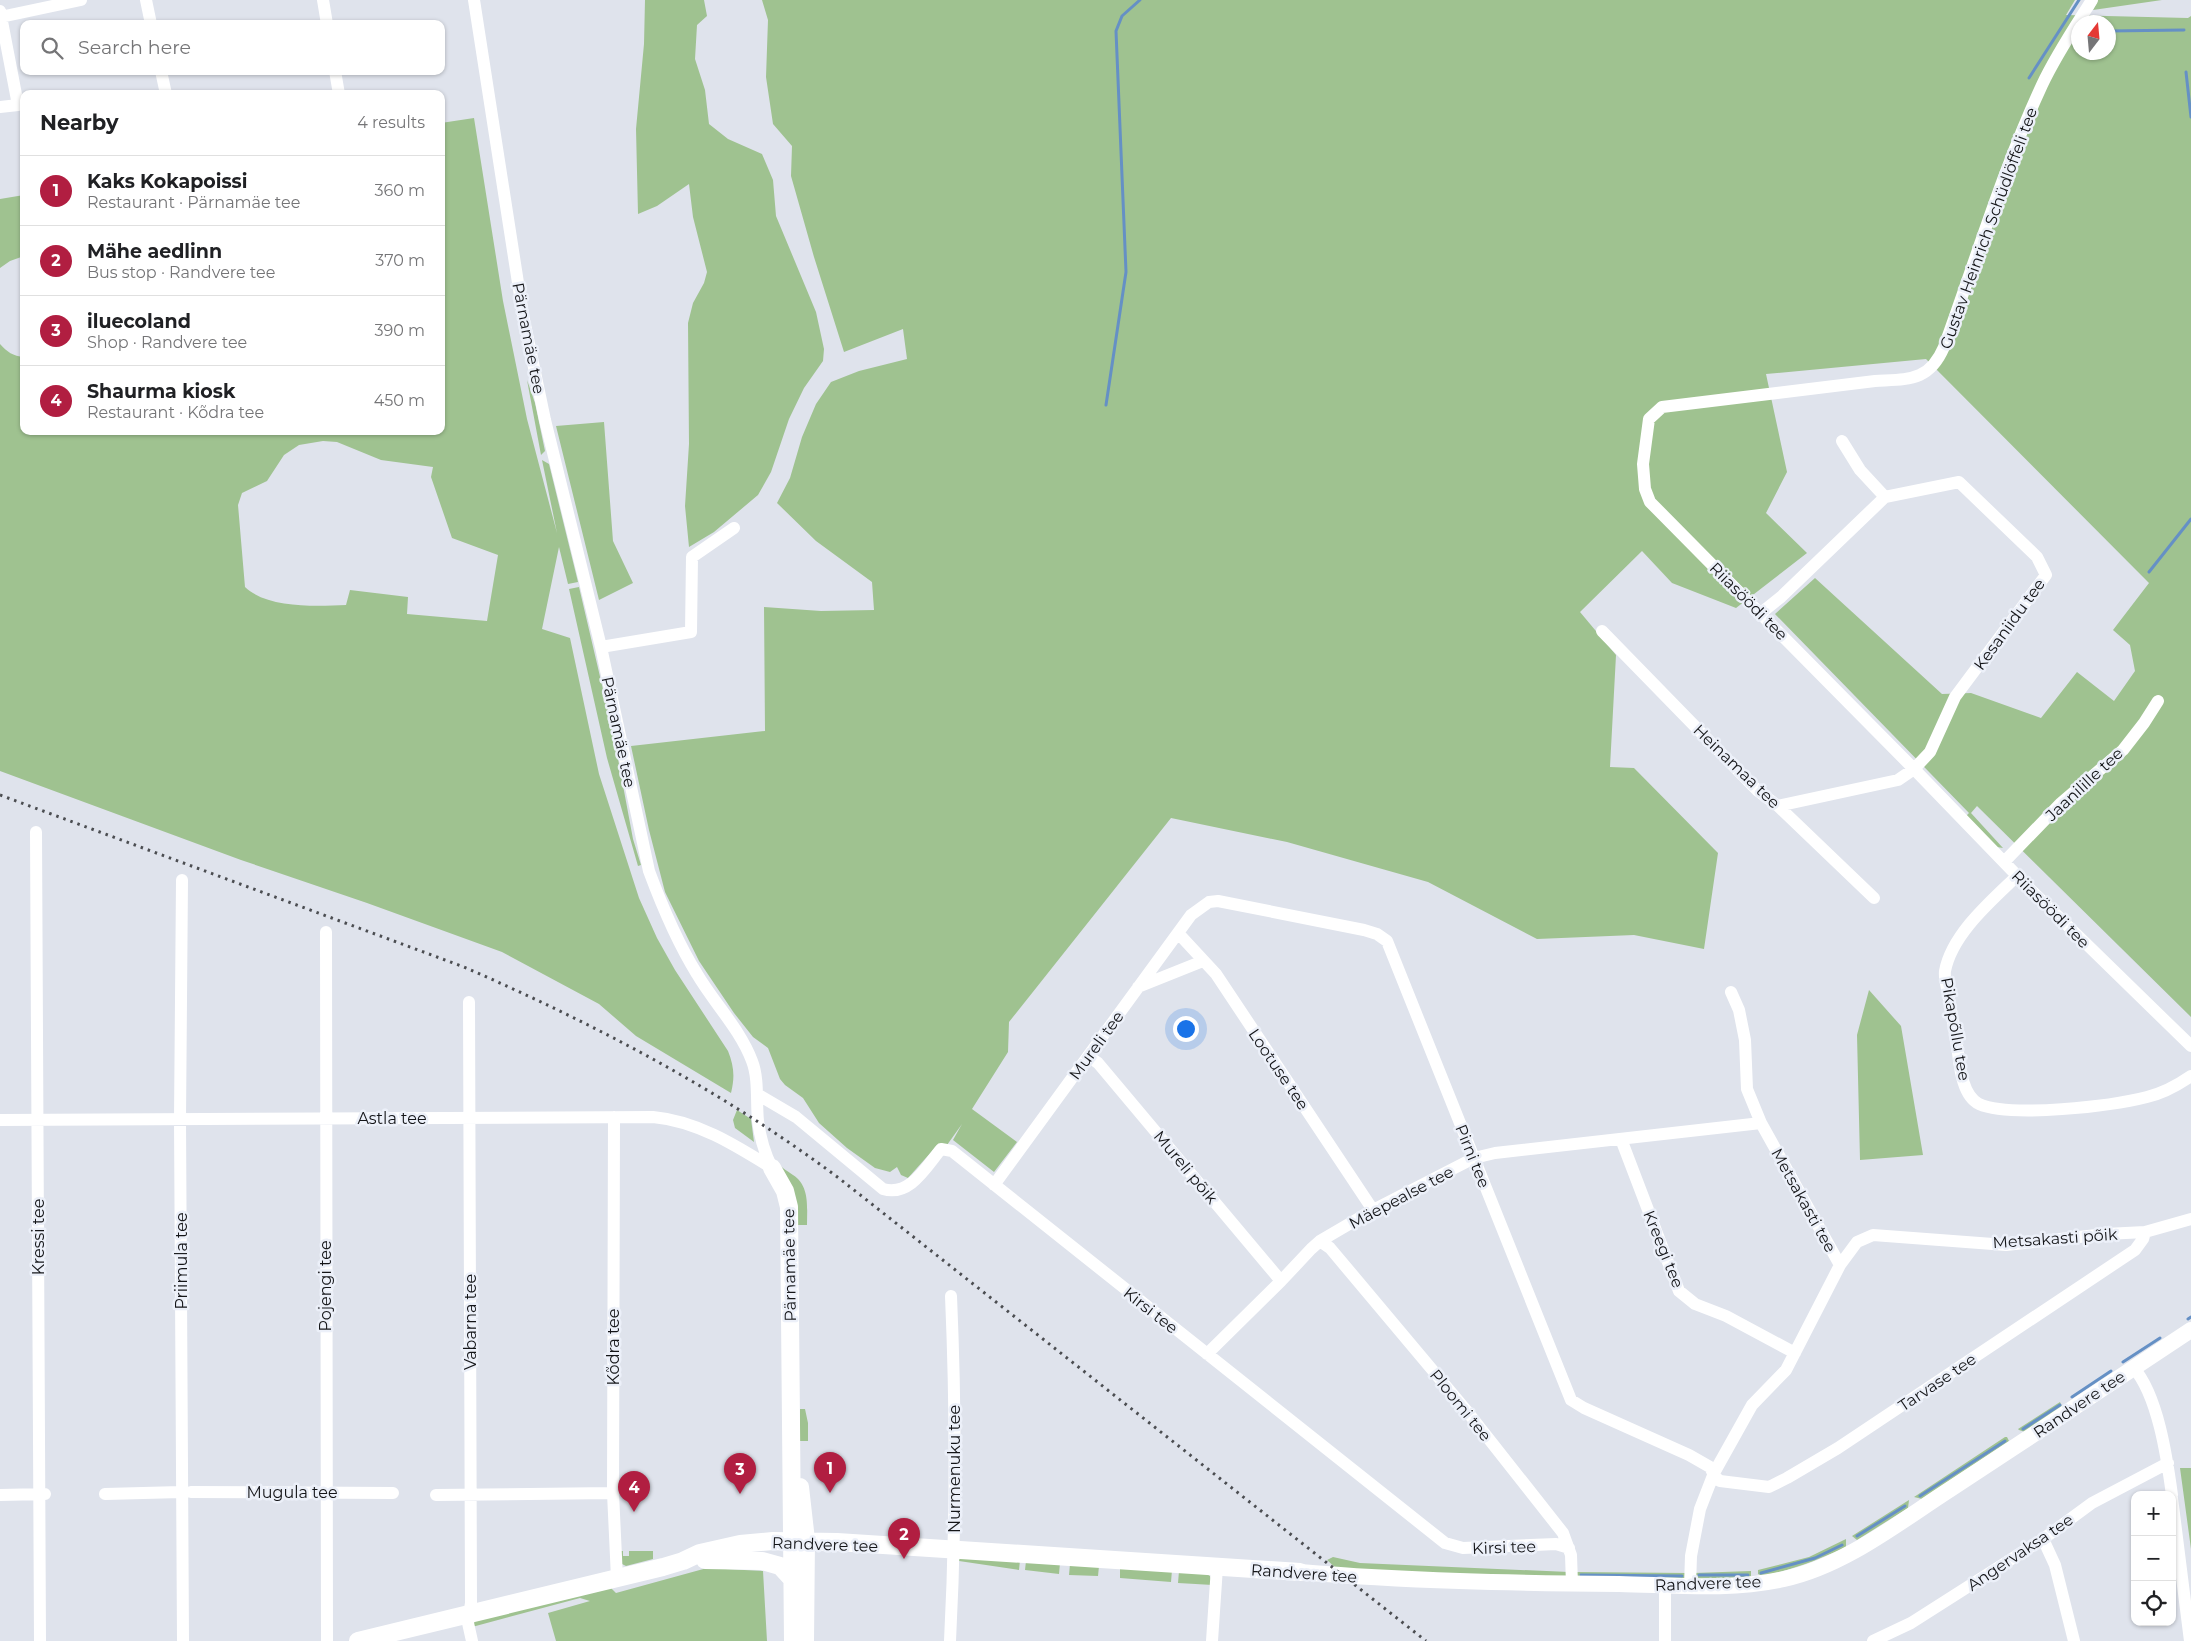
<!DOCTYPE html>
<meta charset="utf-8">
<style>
:root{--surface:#fff;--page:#f2f2f2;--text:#202124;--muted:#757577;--line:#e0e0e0;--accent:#b11e41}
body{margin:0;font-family:Montserrat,sans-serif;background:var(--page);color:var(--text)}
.controls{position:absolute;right:15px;bottom:15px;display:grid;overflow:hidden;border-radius:10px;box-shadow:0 1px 4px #0004}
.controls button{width:45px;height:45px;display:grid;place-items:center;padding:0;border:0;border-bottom:1px solid var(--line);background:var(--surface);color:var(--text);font:25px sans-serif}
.compass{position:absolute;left:2071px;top:15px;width:45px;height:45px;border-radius:50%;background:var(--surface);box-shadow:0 1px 4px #0004;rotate:16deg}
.you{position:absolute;left:1185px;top:1028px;width:18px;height:18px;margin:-12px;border:4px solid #fff;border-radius:50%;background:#1a73e8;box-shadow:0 0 0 8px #1a73e833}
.badge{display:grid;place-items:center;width:32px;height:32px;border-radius:50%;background:var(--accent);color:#fff;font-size:16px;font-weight:700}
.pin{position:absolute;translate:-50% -41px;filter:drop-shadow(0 1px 2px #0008)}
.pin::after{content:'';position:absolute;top:26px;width:18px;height:15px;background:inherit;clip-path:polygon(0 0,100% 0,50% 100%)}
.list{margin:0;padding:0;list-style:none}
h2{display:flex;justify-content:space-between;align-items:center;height:65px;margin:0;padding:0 20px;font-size:21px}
h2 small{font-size:16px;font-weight:400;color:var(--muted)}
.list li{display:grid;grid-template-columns:32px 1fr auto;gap:15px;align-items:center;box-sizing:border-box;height:70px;padding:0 20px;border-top:1px solid var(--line)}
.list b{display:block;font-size:19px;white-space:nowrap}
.list p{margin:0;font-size:16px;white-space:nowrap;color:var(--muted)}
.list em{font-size:16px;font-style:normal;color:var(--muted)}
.icon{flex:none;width:28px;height:28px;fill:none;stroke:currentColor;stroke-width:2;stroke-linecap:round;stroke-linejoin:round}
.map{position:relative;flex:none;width:2191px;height:1641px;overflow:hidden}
.search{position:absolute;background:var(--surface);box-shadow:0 1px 4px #0004;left:20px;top:20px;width:425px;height:55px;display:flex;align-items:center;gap:12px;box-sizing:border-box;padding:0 18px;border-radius:10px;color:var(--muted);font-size:19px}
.panel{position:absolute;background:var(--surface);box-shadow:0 1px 4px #0004;left:20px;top:90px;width:425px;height:345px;border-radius:10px}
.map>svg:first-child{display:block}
.green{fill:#9fc290;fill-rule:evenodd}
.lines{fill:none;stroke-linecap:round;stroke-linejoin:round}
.stream{stroke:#6590c5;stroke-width:3}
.minor{stroke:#fff;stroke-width:12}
.tertiary{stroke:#fff;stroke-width:16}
.secondary{stroke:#fff;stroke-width:18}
.rail{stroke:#4b4d51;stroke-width:3;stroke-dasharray:2.5 5;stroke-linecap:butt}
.labels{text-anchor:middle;stroke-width:5;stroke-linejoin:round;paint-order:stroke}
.street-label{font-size:16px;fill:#141518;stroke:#ecf0f9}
</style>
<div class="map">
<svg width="2191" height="1641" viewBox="0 0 2191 1641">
<rect width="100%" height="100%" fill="#dfe3ec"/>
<!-- green -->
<path class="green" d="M 645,0 L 704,0 L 707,16 L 697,25 L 695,59 L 705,90 L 709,124 L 728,139 L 762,154 L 773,180 L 776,216 L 816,312 L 824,349 L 823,361 L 804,388 L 789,419 L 771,472 L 758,495 L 714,532 L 689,547 L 685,506 L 689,444 L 688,323 L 693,303 L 704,283 L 707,272 L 693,217 L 689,184 L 657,206 L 638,214 L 636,129 L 644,44 Z
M 762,0 L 2075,0 L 2066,15 L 2188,18 L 2191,16 L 2191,1017 L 1977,806 L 1971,813 L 2003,848 L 1997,847 L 1966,816 L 1969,813 L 1775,614 L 1815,578 L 1942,694 L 1971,693 L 2041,718 L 2077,672 L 2114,701 L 2135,671 L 2130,645 L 2113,630 L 2149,583 L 1926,359 L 1766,374 L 1787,472 L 1766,513 L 1807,553 L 1736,608 L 1672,583 L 1642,551 L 1580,612 L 1616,655 L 1610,767 L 1634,768 L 1718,853 L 1704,949 L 1634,935 L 1537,939 L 1428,882 L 1287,842 L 1171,818 L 1009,1022 L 1008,1052 L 972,1109 L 1017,1142 L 994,1172 L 953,1140 L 962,1124 L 947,1145 L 933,1150 L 908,1178 L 901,1175 L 897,1167 L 890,1172 L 875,1168 L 847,1148 L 819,1123 L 803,1098 L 785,1085 L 780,1079 L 768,1048 L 753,1037 L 734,1013 L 699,961 L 665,892 L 649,830 L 631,746 L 765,731 L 764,607 L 821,611 L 874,610 L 872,582 L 816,541 L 777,503 L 790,478 L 802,437 L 816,404 L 831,382 L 859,371 L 907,359 L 903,329 L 844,352 L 814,257 L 791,176 L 792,146 L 773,124 L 766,77 L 768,20 ZM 2078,22 L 2108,22 L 2108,52 L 2078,52 Z
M 2098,0 L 2162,0 L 2093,10 Z
M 474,118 L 503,301 L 527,419 L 557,533 L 542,460 L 549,464 L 578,582 L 568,584 L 559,547 L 542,629 L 570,638 L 599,774 L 639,898 L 657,938 L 675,970 L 728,1051 C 734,1066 735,1077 731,1093 L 636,1036 L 599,1004 L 502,952 L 367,903 L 241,860 L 0,771 L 0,344 C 7,352 13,356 24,357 L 24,431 L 441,431 L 441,123 ZM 323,441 L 337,442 L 381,460 L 433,467 L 431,477 L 452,538 L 498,555 L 487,621 L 407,614 L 408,597 L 350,590 L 346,605 C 317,606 268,609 245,587 L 238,505 L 242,493 L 267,481 L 284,455 L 299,445 Z
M 24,195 L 24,256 L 10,261 L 0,268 L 0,199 Z
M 527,380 L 535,403 L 545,451 L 541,455 Z
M 604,422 L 613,541 L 633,583 L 599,600 L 556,426 Z
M 579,587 L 613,732 L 633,839 L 641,865 L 638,866 L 607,758 L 569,589 Z
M 1869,990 L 1901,1026 L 1923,1155 L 1860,1160 L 1857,1035 Z
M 737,1110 L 751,1119 L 754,1142 L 735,1128 L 733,1120 Z
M 775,1160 C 780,1167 786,1170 793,1175 C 810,1186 807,1207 807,1225 L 797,1225 Z
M 2060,1402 L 2062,1407 L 2025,1432 L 2019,1430 L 2018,1429 Z
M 800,1409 L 805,1409 L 808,1423 L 808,1441 L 800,1441 Z
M 2005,1437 L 2007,1437 L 2009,1441 L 1922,1499 L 1914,1497 Z
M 2180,1468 L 2191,1468 L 2191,1549 Z
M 1909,1500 L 1908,1508 L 1857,1540 L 1852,1536 Z
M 1846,1539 L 1846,1547 C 1818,1560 1792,1570 1762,1576 L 1758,1574 L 1758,1570 L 1809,1557 Z
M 620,1551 L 623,1551 L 623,1556 L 629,1556 L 629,1551 L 653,1551 L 653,1559 L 626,1566 L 622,1564 Z
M 960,1556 L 1020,1560 L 1019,1570 L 959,1561 Z
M 1333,1557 L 1360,1563 L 1569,1572 L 1565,1577 L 1338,1570 L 1327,1560 Z
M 1026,1561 L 1060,1563 L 1059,1574 L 1025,1570 Z
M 1070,1564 L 1099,1566 L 1098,1576 L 1069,1575 Z
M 1120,1567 L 1172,1570 L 1171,1582 L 1120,1578 Z
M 707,1568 L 763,1571 L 767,1641 L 556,1641 L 548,1613 L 590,1601 L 580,1598 L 472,1627 L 475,1620 L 611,1588 L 616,1593 Z
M 1179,1571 L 1204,1572 L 1210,1576 L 1213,1585 L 1178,1583 Z
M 1751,1571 L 1751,1576 L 1748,1577 L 1698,1579 L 1694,1573 Z
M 1576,1572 L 1688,1573 L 1684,1579 L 1578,1578 Z"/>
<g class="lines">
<!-- stream -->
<path class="stream" d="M 2108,31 L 2184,30
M 2186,72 L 2191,117
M 2029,78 L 2079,0
M 1106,405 L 1126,272 L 1116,31 L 1122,16 L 1140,0
M 2149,572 L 2191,519
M 2188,1319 L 2191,1317
M 2123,1362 L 2160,1338
M 2072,1397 L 2111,1371
M 2023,1429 L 2060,1405
M 1920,1496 L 2005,1441
M 1857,1536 L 1905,1506
M 1761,1573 L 1815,1558 L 1842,1545
M 1581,1575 L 1682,1576
M 1699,1575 L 1748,1575"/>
<!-- minor -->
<path class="minor" d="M 146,0 L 151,24
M 323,0 L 327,24
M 474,0 L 523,315 L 545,420 L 601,647 L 649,871 C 662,906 677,942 697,974 C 714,1003 740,1029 752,1061 C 759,1079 756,1102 758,1121 C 760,1137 765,1154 772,1168
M 2092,0 C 2075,27 2056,55 2042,85 C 2003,169 1976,259 1944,347 C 1929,382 1908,379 1875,381 L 1662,407 L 1649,419 L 1643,464 L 1645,489 L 1650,502 L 1656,508 L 1914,769 L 2029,888 L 2191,1046
M 0,11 L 18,105 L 0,107
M 1,17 L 81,0
M 161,71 L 166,94
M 335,71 L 339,94
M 1842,441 L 1860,470 L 1885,497
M 1761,613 L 1781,597 L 1885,497 L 1959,482 L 2037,557 L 2046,575 L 1955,697 L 1930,752 L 1914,769 L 1898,780 L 1778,806
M 1602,631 L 1758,791 L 1778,806 L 1874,898
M 601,647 L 691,632 L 692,557 L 734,528
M 36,832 L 40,1641
M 2004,862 L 2061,803 L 2123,750 L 2144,723 L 2158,701
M 2017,876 C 1991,901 1952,934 1945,971 C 1944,978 1947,987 1948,994 C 1952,1014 1955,1033 1958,1053 C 1960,1069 1963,1096 1979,1104 C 2011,1118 2112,1106 2147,1097 C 2164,1093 2178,1085 2191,1076
M 182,880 L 180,1120 L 183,1641
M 326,932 L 327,1641
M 1178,933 L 1216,974 L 1373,1210
M 1138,987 L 1203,961
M 469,1002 L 471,1603 L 468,1623 L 472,1641
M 1088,1056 L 1098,1063 L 1281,1281
M 757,1094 L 796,1117 L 883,1189 C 910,1197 926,1167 941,1149 L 952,1151 L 1445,1543 L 1463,1548 L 1556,1544 L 1569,1548
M 614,1117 L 613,1493 L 617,1578
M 0,1120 L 653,1117 C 697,1121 735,1145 772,1168
M 1621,1139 L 1679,1291 L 1695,1304 L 1726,1316 L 1795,1353
M 994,1185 L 1191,915 L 1209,902 L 1218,901 L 1364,930 L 1377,934 L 1387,941 L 1571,1400 L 1584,1408 L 1689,1455 L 1710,1467 L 1715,1477 L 1720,1481 L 1769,1487 L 1787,1478 L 1838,1448 L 2135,1250 L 2143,1239 L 2145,1232
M 1320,1241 L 1330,1248 L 1466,1410 L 1563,1533 L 1571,1555 L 1572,1584
M 1840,1265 L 1857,1242 L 1873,1235 L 2006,1245 L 2106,1234 L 2145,1232 L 2191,1219
M 1207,1354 L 1281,1281 L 1311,1249 L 1320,1241 L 1373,1210 L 1474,1158 L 1495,1153 L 1761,1123
M 2133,1367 C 2158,1395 2167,1458 2172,1495
M 191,1492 L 393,1493
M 105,1494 L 181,1492
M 0,1495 L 45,1494
M 436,1495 L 613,1493
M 2172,1498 L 2190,1641
M 2043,1539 L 2055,1565 L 2074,1641
M 1690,1586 L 1691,1556 L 1700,1509 L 1714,1473 L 1752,1405 L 1786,1370 L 1840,1265 L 1761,1123 L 1747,1089 L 1745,1040 L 1739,1010 L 1731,992
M 950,1641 C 956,1526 956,1411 951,1296
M 1212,1641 L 1217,1567
M 1665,1641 L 1665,1585
M 1873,1641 L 1911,1623 L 2043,1539 L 2092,1503 L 2168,1463"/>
<!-- tertiary -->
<path class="tertiary" d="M 1300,1572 C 1406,1581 1513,1583 1619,1584 C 1673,1585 1731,1591 1784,1579 C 1844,1566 1898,1523 1949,1490 C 2030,1437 2111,1383 2191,1330"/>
<!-- secondary -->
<path class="secondary" d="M 772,1168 L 785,1191 L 789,1207 L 793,1641
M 800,1487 L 806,1540 L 805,1641
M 705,1560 L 762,1561 L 780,1566 L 791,1578
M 358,1641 L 663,1567 L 683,1561 L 700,1553 L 740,1544 L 773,1541 L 837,1542 L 1300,1572"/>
<!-- rail -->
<path class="rail" d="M 0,795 L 464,967 C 597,1025 724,1092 840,1179 L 1426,1641"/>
</g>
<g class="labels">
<!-- street labels -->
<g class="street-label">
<text transform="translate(1988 228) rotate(-70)" y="6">Gustav Heinrich Schüdlöffeli tee</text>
<text transform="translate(529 338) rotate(79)" y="6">Pärnamäe tee</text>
<text transform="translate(1749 601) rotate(45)" y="6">Riiasöödi tee</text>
<text transform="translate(2009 624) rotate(-54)" y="6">Kesaniidu tee</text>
<text transform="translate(619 732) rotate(78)" y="6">Pärnamäe tee</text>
<text transform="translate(1737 766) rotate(44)" y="6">Heinamaa tee</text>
<text transform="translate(2084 784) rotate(-43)" y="6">Jaanilille tee</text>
<text transform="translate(2051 909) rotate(45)" y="6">Riiasöödi tee</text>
<text transform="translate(1956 1029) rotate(80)" y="6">Pikapõllu tee</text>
<text transform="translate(1096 1045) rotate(-54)" y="6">Mureli tee</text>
<text transform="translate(1279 1069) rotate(56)" y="6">Lootuse tee</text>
<text x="392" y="1124">Astla tee</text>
<text transform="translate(1473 1156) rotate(68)" y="6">Pirni tee</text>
<text transform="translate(1186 1167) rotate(50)" y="6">Mureli põik</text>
<text transform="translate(1401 1197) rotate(-28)" y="6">Mäepealse tee</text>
<text transform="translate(1804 1200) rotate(61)" y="6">Metsakasti tee</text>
<text transform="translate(38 1237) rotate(-90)" y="6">Kressi tee</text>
<text transform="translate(2055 1238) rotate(-4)" y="6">Metsakasti põik</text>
<text transform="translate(1664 1249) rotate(68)" y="6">Kreegi tee</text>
<text transform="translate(181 1261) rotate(-90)" y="6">Priimula tee</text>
<text transform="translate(789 1265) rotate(-91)" y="6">Pärnamäe tee</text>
<text transform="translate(325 1286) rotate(-90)" y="6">Pojengi tee</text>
<text transform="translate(1151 1310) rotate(38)" y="6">Kirsi tee</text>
<text transform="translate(470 1322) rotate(-90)" y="6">Vabarna tee</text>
<text transform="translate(613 1347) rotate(-90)" y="6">Kõdra tee</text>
<text transform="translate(1937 1382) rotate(-34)" y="6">Tarvase tee</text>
<text transform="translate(2079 1404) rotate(-34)" y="6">Randvere tee</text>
<text transform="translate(1461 1405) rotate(51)" y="6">Ploomi tee</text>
<text transform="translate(954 1469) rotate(-90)" y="6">Nurmenuku tee</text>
<text x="292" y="1498">Mugula tee</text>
<text transform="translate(825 1544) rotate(2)" y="6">Randvere tee</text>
<text transform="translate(1504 1547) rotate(-2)" y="6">Kirsi tee</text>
<text transform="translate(2020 1552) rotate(-34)" y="6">Angervaksa tee</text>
<text transform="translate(1304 1573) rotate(4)" y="6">Randvere tee</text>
<text transform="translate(1708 1583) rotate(-2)" y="6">Randvere tee</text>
</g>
</g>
</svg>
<div class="controls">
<button>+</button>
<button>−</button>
<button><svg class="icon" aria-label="locate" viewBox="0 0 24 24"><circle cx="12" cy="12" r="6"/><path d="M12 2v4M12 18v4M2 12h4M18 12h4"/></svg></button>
</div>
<svg class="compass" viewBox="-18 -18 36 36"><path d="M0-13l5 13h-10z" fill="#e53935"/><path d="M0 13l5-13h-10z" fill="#757577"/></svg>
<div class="you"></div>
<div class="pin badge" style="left:830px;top:1493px">1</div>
<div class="pin badge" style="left:904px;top:1559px">2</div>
<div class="pin badge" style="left:740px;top:1494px">3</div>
<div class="pin badge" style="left:634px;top:1512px">4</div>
<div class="search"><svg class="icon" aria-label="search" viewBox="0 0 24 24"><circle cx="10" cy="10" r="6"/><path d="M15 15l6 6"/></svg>Search here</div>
<section class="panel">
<h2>Nearby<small>4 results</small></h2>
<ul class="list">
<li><span class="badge">1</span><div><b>Kaks Kokapoissi</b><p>Restaurant · Pärnamäe tee</p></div><em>360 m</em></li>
<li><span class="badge">2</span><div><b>Mähe aedlinn</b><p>Bus stop · Randvere tee</p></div><em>370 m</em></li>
<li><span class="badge">3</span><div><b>iluecoland</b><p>Shop · Randvere tee</p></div><em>390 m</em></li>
<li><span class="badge">4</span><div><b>Shaurma kiosk</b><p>Restaurant · Kõdra tee</p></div><em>450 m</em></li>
</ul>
</section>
</div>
